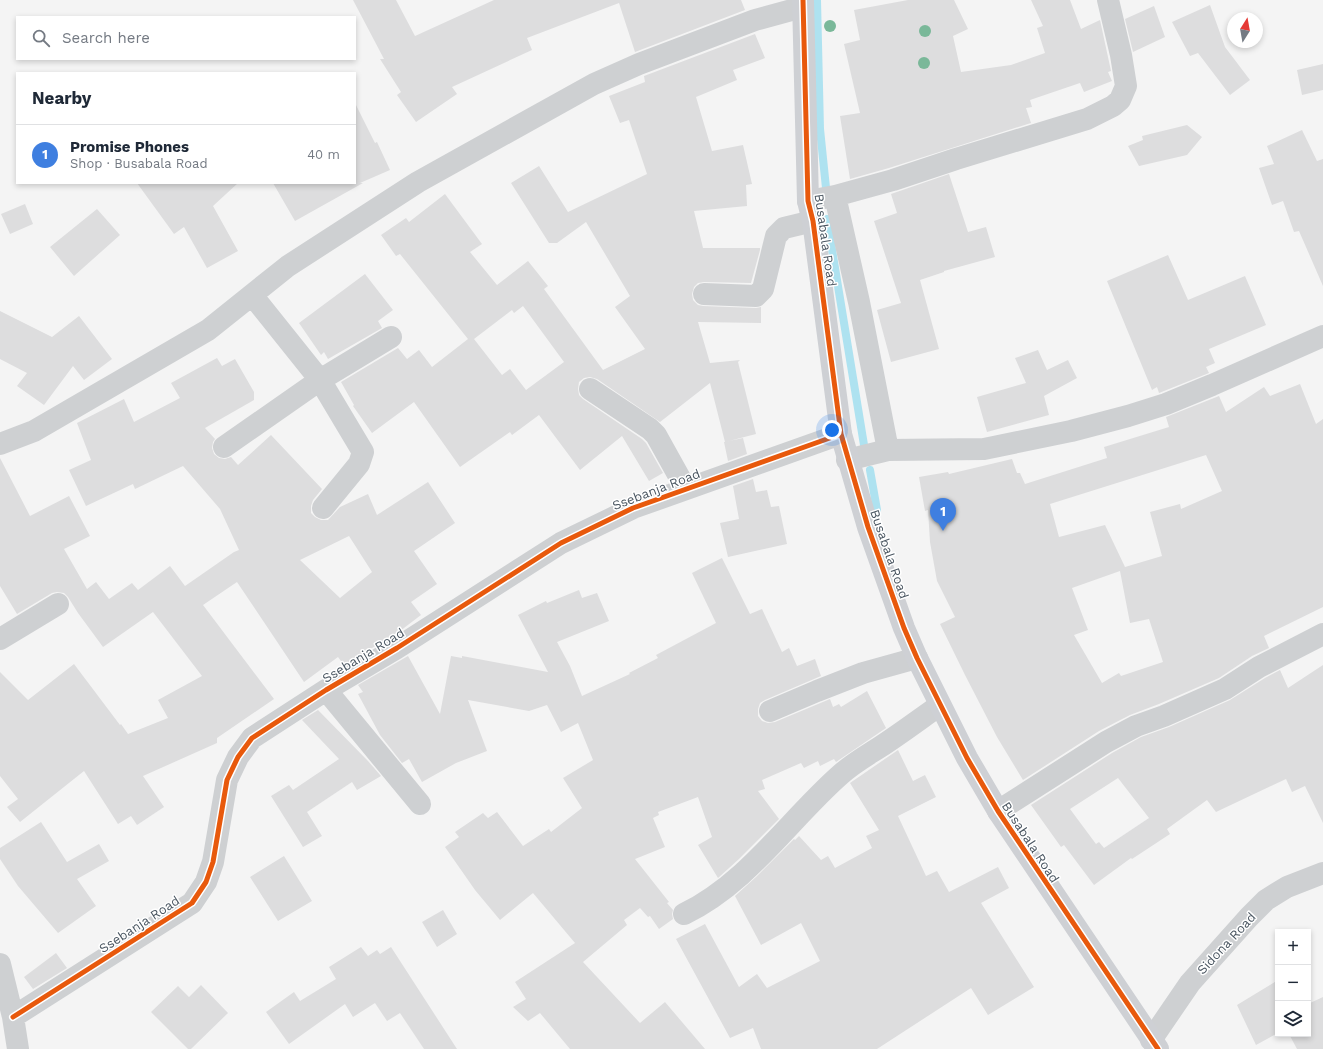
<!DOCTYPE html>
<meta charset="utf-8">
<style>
:root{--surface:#fff;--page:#f2f2f3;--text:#1f2937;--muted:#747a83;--line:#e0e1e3;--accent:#d93025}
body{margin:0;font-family:"Work Sans",sans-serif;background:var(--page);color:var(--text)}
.controls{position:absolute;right:12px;bottom:12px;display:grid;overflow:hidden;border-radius:0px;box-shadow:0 2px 6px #0003}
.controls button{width:36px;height:36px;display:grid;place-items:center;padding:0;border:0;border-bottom:1px solid var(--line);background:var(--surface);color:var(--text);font:20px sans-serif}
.compass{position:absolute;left:1227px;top:12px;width:36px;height:36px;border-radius:50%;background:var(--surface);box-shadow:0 2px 6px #0003;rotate:11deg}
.you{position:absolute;left:832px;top:430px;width:14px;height:14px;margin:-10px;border:3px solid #fff;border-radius:50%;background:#1a73e8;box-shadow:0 0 0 6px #1a73e833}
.badge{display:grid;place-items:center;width:26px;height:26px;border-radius:50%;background:var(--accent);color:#fff;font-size:13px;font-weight:700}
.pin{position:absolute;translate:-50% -33px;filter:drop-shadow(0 1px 2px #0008)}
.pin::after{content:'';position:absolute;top:21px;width:14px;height:12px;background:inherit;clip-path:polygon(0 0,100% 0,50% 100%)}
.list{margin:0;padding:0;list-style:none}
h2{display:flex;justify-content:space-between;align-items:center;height:52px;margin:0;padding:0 16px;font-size:17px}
h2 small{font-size:13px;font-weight:400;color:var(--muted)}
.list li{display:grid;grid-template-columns:26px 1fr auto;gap:12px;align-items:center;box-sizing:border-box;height:60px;padding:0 16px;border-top:1px solid var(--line)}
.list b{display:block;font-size:15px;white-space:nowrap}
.list p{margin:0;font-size:13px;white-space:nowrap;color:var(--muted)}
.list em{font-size:13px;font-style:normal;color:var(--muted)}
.icon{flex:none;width:22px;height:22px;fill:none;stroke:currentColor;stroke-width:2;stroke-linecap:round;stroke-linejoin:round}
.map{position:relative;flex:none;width:1323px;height:1049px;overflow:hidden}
.search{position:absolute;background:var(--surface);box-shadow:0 2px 6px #0003;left:16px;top:16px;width:340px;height:44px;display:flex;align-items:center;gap:10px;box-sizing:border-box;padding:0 14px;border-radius:0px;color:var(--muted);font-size:15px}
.panel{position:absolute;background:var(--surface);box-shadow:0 2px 6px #0003;left:16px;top:72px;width:340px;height:112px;border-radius:0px}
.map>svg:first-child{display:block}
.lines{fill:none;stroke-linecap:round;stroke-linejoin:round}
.stream{stroke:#aee2f0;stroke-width:8}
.building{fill:#ddddde;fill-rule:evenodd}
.street{stroke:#ced0d2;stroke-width:22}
.secondary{stroke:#ced0d4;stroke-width:22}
.cycleway-casing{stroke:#fff;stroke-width:8}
.cycleway{stroke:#e8590c;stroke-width:5}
.tree{fill:#7ab899}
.labels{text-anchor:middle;stroke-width:3;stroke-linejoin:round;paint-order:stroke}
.street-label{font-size:13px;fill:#4a5661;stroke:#fff}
</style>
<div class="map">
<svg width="1323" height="1049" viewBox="0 0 1323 1049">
<rect width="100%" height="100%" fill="#f4f4f4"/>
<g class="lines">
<!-- stream -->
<path class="stream" d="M 817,0 L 820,129 L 826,188
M 827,219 L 864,445
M 870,470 L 877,510"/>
</g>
<!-- building -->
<path class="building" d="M 353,0 L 396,0 L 415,36 L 494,0 L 741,0 L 745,10 L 635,52 L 619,3 L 527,38 L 532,50 L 452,87 L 457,94 L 416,122 L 397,95 L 401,92 L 380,59 L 384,59 Z
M 908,0 L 954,0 L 968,29 L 953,36 L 961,72 L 1011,65 L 1045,53 L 1037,28 L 1043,26 L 1031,0 L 1070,0 L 1081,29 L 1100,20 L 1111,71 L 1108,72 L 1112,81 L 1084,92 L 1080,83 L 1030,100 L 1032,107 L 1026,108 L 1031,123 L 889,168 L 850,179 L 840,116 L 860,113 L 844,44 L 860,40 L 854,10 Z
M 1210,5 L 1225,47 L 1250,80 L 1230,95 L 1198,53 L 1190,56 L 1172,22 Z
M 1154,6 L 1165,37 L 1133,52 L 1125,19 Z
M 755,34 L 765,58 L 733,70 L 737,80 L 696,97 L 712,151 L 743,145 L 752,184 L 746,185 L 747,206 L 694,211 L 703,248 L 760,248 L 760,250 L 751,283 L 704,282 L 698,283 L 694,287 L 692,294 L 693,300 L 698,305 L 703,306 L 756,308 L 761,307 L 761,323 L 698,322 L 710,363 L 740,360 L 738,362 L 756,434 L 725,442 L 710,383 L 660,422 L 597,379 L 590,377 L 584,378 L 579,382 L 578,389 L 579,395 L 583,399 L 642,439 L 646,443 L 663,473 L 649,481 L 622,436 L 580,470 L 539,415 L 512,435 L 510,432 L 460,467 L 414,402 L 372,433 L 353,406 L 354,405 L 341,382 L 398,348 L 407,359 L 419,350 L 432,367 L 468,339 L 400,254 L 396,256 L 381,235 L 406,218 L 409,222 L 445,194 L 482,244 L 470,252 L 497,285 L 528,261 L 548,286 L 544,289 L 603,370 L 645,349 L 615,307 L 630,296 L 586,222 L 557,243 L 549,243 L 511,183 L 539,166 L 568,212 L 647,174 L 629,120 L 620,123 L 609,96 L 645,82 L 644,76 ZM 523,306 L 564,362 L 526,390 L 510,369 L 502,375 L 474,339 L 512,310 L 514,313 Z
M 1323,64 L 1323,90 L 1302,95 L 1297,70 Z
M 355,103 L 375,143 L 377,142 L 390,170 L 360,183 L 363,183 L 295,221 L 273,183 L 355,183 Z
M 1187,125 L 1202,137 L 1187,155 L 1139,166 L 1128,146 L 1143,140 L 1142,136 Z
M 1302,130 L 1317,161 L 1323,159 L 1323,286 L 1299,231 L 1294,232 L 1283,201 L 1272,205 L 1259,168 L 1274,164 L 1267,146 Z
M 949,174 L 968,232 L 986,227 L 995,257 L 944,271 L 944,272 L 920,280 L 939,349 L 891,362 L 877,310 L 901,303 L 874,221 L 897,213 L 891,194 Z
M 137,183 L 238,183 L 213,206 L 238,251 L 207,268 L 184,227 L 174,234 Z
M 25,204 L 33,224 L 10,234 L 1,214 Z
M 97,209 L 120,235 L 74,276 L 50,247 Z
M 1168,255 L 1188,300 L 1245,276 L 1266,325 L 1209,349 L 1215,363 L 1206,367 L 1209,373 L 1159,393 L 1157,387 L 1152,390 L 1107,281 Z
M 365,274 L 393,310 L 378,321 L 382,328 L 328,359 L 324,352 L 321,355 L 299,323 Z
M 0,311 L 52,337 L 79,316 L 112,359 L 84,380 L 73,366 L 44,405 L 17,386 L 27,373 L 0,359 Z
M 1038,350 L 1047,370 L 1068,360 L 1077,378 L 1044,396 L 1049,415 L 987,432 L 977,397 L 1026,383 L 1015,358 Z
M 217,358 L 222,366 L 235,359 L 254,392 L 254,400 L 205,428 L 215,439 L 213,442 L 212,448 L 214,454 L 219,458 L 225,459 L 231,457 L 238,465 L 271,435 L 322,489 L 313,500 L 311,506 L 311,513 L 315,517 L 321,520 L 328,520 L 340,507 L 368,494 L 377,515 L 428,482 L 455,523 L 414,551 L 437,584 L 411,602 L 421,615 L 400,631 L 344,665 L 338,657 L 304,682 L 237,582 L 203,605 L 274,699 L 217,738 L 217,743 L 143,776 L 164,807 L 137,825 L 131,816 L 118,824 L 84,771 L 20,822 L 7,807 L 18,799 L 0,776 L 0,672 L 28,700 L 74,664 L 120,725 L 121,724 L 128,734 L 168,718 L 158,700 L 202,676 L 153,612 L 103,647 L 78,613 L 68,597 L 64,593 L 57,592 L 52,593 L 17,614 L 0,586 L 0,458 L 30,516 L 69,496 L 90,536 L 64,549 L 87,589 L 96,582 L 109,599 L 132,583 L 138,590 L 170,566 L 185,586 L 234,552 L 239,550 L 220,509 L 183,466 L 135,489 L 133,484 L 86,506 L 69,470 L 91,460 L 77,423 L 124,399 L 134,422 L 180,398 L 171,383 ZM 349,536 L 372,572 L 340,598 L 300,560 Z
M 1300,384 L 1316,424 L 1323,419 L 1323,607 L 1264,636 L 1269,648 L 1252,656 L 1219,678 L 1159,704 L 1130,715 L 1099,731 L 1023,780 L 997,737 L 965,675 L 940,624 L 955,617 L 937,581 L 930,542 L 928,510 L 925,511 L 919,477 L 948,472 L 949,474 L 1012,459 L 1017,473 L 1020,473 L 1025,484 L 1107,458 L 1104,447 L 1169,427 L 1166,417 L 1219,396 L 1226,412 L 1264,387 L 1270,396 ZM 1206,455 L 1222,491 L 1181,509 L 1180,504 L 1150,512 L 1162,556 L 1125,567 L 1105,525 L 1059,537 L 1050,504 ZM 1120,571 L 1130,623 L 1149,619 L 1163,662 L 1121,676 L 1119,673 L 1102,683 L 1074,635 L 1088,630 L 1072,588 Z
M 743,438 L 747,454 L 728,461 L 724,442 Z
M 753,479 L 756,492 L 767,490 L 771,507 L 779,506 L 787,544 L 728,557 L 720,523 L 739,519 L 733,486 Z
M 722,558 L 750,614 L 762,609 L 782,652 L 789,648 L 797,666 L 815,659 L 821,676 L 765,700 L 760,703 L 758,709 L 758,716 L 762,721 L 768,723 L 775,722 L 830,699 L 833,707 L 839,704 L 841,707 L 867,691 L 886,728 L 836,762 L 834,759 L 820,766 L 818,761 L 804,768 L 801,763 L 762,780 L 765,789 L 758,791 L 779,819 L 739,859 L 718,878 L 698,845 L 712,837 L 698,797 L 658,812 L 659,815 L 653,818 L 665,847 L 635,859 L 669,902 L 667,903 L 673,910 L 672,914 L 673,919 L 659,929 L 650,916 L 648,917 L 640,908 L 624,920 L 627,925 L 583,962 L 640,1023 L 665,1002 L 705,1049 L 570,1049 L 540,1013 L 528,1021 L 513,1007 L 526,999 L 515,982 L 575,943 L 533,893 L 500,920 L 475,890 L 445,847 L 459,837 L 455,832 L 483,813 L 488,818 L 497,812 L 523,846 L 549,829 L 551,832 L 582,808 L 563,778 L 593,760 L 578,723 L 561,732 L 547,705 L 529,711 L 468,700 L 487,751 L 456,763 L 422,782 L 409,759 L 402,763 L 380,735 L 358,694 L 363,692 L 358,685 L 408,656 L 440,714 L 451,656 L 462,658 L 462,656 L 548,672 L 518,615 L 546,601 L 547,603 L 579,590 L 582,598 L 597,593 L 609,621 L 557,642 L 570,666 L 582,696 L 630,674 L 629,673 L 658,658 L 656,655 L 716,623 L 692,573 Z
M 1323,665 L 1323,823 L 1305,786 L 1292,792 L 1286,779 L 1216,812 L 1207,800 L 1167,829 L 1170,834 L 1132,859 L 1131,858 L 1094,885 L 1064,845 L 1061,847 L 1031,805 L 1112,753 L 1141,737 L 1169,727 L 1230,700 L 1265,678 L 1280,670 L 1288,688 ZM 1118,778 L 1149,818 L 1104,848 L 1099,842 L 1096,844 L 1070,809 Z
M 318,710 L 368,761 L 381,776 L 357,790 L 352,782 L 307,812 L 322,836 L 303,847 L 271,796 L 289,785 L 293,790 L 339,759 L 302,720 Z
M 898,750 L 913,781 L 925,775 L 936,797 L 898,816 L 926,876 L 937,871 L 949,892 L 998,867 L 1009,888 L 981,903 L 1034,987 L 988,1015 L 971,988 L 877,1049 L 761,1049 L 753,1028 L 730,1038 L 676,939 L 705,924 L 739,987 L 757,974 L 767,988 L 820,961 L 801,923 L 761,945 L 735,896 L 756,877 L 794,839 L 795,840 L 799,836 L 821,860 L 828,856 L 835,868 L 872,848 L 866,836 L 879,830 L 850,783 Z
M 41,822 L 67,862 L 99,844 L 109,861 L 77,879 L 96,906 L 58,933 L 18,886 L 0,859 L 0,848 Z
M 284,856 L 312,901 L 278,921 L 250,877 Z
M 443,910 L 457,934 L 437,947 L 422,922 Z
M 361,947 L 368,956 L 377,950 L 380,954 L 391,947 L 457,1049 L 424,1049 L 400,1013 L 387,1021 L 375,1003 L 353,1017 L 345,1004 L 289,1044 L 266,1012 L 294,992 L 300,1001 L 336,979 L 329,967 Z
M 56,953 L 67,968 L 33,989 L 24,977 Z
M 1278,980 L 1278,1033 L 1256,1045 L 1237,1005 Z
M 201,985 L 228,1013 L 191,1049 L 188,1049 L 151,1012 L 178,986 L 189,997 Z
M 1323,997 L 1323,1049 L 1297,1049 L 1289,1034 L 1308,1034 L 1308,1004 Z"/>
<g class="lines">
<!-- street -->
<path class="street" d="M 835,196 L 859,302 L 888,450
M 808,201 L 835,196 L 893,180 L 956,159 L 1087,119 L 1113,106 L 1120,100 L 1126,86 L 1121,55 L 1108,0
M 704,294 L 756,296 L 763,289 L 776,236 L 784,228 L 813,221
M 252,295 L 320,380 L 363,452 L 359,464 L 323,508
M 590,389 L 650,429 L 656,435 L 686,489
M 0,444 L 34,431 L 208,330 L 288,266 L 418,182 L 594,84 L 639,64 L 755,20 L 803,7
M 224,447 L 320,380 L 391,337
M 847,460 L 888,450 L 984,449 L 1071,431 L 1128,416 L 1166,404 L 1212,385 L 1323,336
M 0,639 L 58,604
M 326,690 L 420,804
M 770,711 L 817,691 L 863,673 L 917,658
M 998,811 L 1106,742 L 1136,726 L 1164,716 L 1225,689 L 1259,667 L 1323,634
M 684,914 C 748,883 788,821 840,775 C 852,764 866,756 880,747 C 900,734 920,719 940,705
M 0,964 L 13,1017 L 18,1049
M 13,1017 L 192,903 L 206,882 L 213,862 L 227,780 L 238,757 L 252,738 L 326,690 L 397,648 L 561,543 L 633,508 L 841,434
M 1151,1040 L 1190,983 L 1249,917 L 1266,900 L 1287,887 L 1323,873"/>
<!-- secondary -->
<path class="secondary" d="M 803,0 L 808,201 L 813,221 L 841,434 L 868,527 L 904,628 L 917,658 L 967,758 L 998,811 L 1158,1049"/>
<!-- cycleway casing -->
<g class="cycleway-casing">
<path id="cycleway" d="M 803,0 L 808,201 L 813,221 L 841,434 L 868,527 L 904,628 L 917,658 L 967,758 L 998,811 L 1158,1049
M 13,1017 L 192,903 L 206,882 L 213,862 L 227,780 L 238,757 L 252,738 L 326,690 L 397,648 L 561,543 L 633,508 L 841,434"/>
</g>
<!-- cycleway -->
<use href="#cycleway" class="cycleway"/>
</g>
<!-- trees -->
<g class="tree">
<circle cx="830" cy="26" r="6"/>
<circle cx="925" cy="31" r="6"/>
<circle cx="924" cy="63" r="6"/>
</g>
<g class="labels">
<!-- street labels -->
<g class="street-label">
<text transform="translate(826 240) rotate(82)" y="5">Busabala Road</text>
<text transform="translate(656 489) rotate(-21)" y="5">Ssebanja Road</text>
<text transform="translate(890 554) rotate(71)" y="5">Busabala Road</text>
<text transform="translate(363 655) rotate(-31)" y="5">Ssebanja Road</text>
<text transform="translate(1031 842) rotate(57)" y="5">Busabala Road</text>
<text transform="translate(139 924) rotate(-33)" y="5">Ssebanja Road</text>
<text transform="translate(1226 943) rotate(-47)" y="5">Sidona Road</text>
</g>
</g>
</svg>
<div class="controls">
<button>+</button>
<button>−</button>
<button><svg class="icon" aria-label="layers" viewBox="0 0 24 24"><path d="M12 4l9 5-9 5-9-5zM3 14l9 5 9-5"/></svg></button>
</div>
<svg class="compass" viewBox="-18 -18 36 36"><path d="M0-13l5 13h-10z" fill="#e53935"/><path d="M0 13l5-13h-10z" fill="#747a83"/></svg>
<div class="you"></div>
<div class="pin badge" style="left:943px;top:531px;background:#3f7fe0">1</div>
<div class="search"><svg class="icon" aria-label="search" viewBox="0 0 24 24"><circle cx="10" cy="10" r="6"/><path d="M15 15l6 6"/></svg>Search here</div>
<section class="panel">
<h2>Nearby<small></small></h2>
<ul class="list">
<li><span class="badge" style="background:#3f7fe0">1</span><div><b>Promise Phones</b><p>Shop · Busabala Road</p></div><em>40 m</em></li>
</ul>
</section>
</div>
